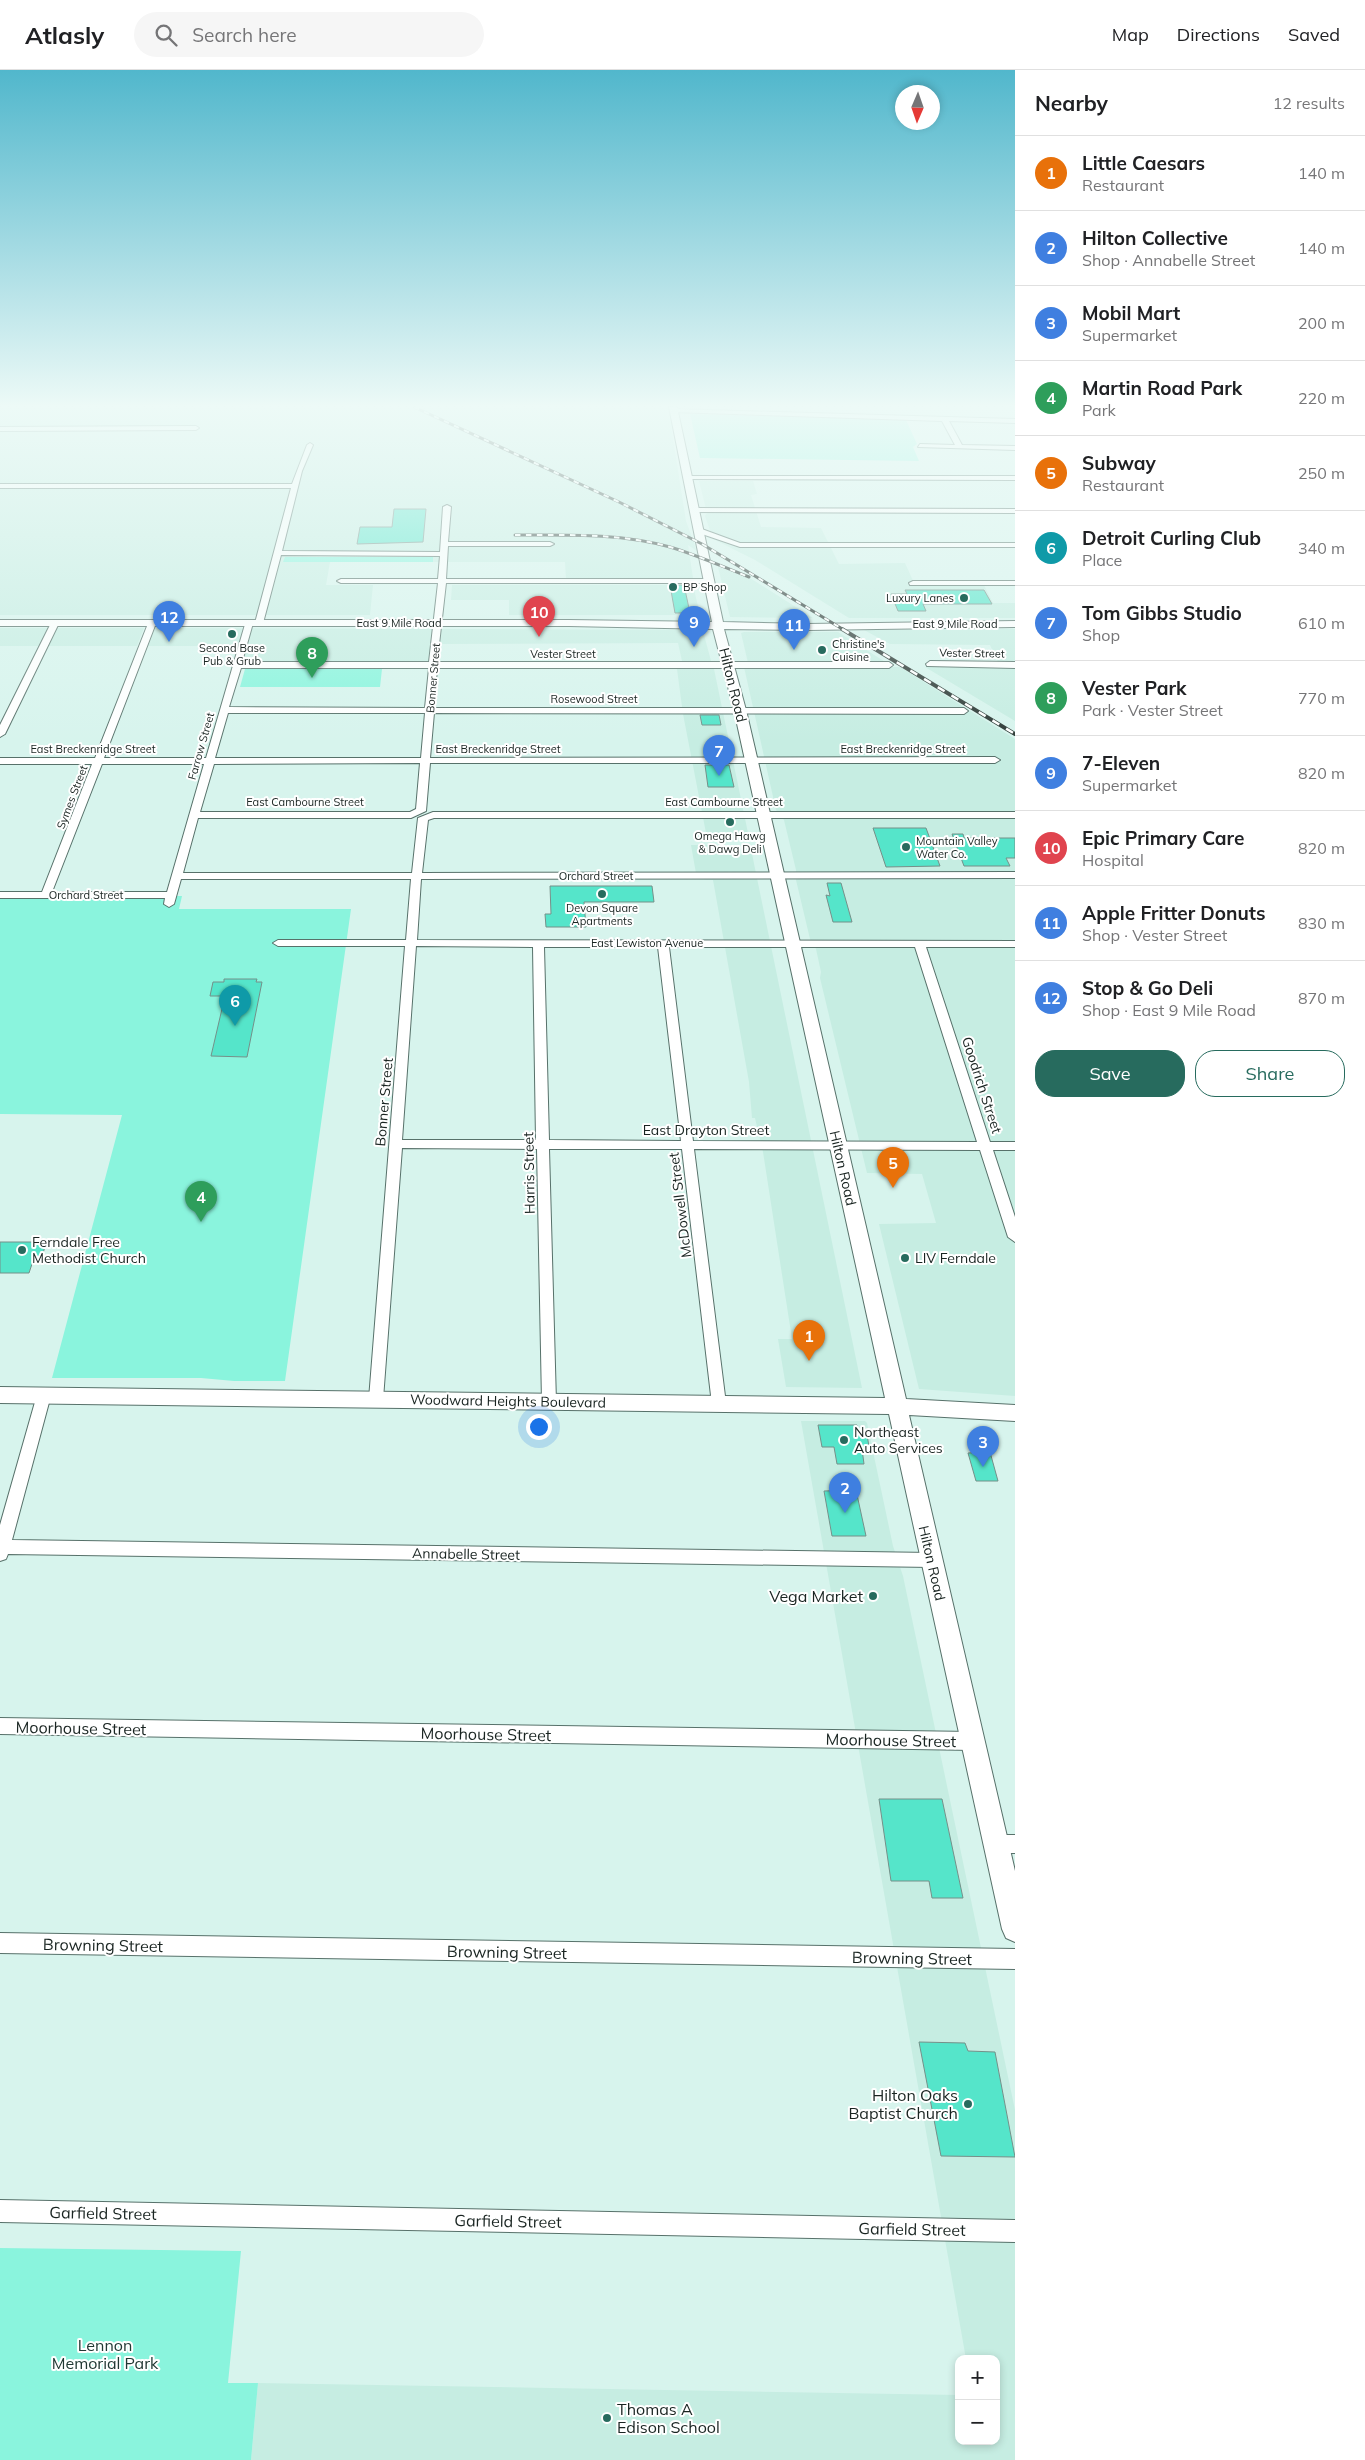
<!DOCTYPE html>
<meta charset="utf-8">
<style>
:root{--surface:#fff;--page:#f6f6f6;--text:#202124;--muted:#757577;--line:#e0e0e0;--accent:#276b5e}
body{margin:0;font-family:Mulish,sans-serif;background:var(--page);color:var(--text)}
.controls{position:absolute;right:15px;bottom:15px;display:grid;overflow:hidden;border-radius:10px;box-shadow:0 2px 8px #0003}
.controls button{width:45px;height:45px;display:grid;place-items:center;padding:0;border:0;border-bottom:1px solid var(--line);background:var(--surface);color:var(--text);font:25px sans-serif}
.compass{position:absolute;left:895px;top:15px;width:45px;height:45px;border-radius:50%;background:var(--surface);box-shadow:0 2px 8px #0003;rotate:182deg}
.you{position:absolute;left:538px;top:1356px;width:18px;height:18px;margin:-12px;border:4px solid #fff;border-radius:50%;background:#1a73e8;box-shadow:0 0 0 8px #1a73e833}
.badge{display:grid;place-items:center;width:32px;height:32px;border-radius:50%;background:var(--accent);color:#fff;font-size:16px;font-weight:700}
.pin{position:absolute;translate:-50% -41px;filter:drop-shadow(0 1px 2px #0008)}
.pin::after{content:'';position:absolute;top:26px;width:18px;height:15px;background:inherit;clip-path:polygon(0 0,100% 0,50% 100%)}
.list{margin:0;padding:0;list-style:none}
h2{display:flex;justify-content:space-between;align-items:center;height:65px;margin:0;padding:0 20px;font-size:21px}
h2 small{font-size:16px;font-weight:400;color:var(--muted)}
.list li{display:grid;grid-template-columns:32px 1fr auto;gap:15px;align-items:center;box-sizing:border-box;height:75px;padding:0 20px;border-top:1px solid var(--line)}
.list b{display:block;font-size:19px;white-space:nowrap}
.list p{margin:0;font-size:16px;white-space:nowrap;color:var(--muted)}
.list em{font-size:16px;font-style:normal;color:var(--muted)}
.actions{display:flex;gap:10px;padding:15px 20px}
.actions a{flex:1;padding:11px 0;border:1px solid var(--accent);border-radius:20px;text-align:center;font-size:18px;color:var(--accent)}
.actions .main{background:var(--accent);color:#fff}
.icon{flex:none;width:28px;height:28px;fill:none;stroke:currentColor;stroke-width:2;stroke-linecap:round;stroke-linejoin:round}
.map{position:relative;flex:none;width:1015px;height:2390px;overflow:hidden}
header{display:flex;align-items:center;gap:30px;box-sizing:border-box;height:70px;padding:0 25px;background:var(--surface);border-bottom:1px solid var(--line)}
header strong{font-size:24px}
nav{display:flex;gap:28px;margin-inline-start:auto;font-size:18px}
.search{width:350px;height:45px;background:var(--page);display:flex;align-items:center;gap:12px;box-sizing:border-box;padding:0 18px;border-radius:28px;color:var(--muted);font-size:19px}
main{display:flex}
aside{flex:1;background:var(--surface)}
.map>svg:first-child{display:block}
.built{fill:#c6ede2}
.green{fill:#8af4dd}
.building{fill:#55e5ca;stroke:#759089}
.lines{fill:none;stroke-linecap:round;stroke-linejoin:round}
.street-casing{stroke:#57716a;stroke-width:2}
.secondary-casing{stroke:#57716a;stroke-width:2}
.street{fill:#fff;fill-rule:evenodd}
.secondary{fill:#fff;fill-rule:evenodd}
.rail-far1-casing{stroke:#2e3b37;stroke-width:3}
.rail-casing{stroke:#2e3b37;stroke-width:4}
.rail-far1{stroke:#fff;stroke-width:2;stroke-dasharray:5.5;stroke-linecap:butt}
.rail{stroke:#fff;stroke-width:2.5;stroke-dasharray:8;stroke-linecap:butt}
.poi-dot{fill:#276b5e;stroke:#fff;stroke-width:2}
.labels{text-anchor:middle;stroke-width:4;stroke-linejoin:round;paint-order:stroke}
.far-poi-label{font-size:11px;fill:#192421;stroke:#fff;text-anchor:start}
.far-street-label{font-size:11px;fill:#192421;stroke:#fff}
.street-label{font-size:14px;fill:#192421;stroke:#fff}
.poi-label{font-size:14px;fill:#192421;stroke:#fff;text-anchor:start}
.near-poi-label{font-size:16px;fill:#192421;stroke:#fff;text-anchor:end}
.near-street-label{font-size:16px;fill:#192421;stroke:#fff}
.near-park-label{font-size:16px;fill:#203833;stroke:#fff}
</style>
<header>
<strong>Atlasly</strong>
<div class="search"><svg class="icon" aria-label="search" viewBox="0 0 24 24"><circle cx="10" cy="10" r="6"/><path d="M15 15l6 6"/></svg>Search here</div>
<nav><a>Map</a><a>Directions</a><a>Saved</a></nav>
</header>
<main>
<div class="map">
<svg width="1015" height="2390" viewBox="0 0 1015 2390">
<rect width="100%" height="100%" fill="#d7f4ed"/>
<!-- built -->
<path class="built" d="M 0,337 L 668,337 L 686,451 L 697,481 L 688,475 L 693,508 L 566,509 L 565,492 L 433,492 L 433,487 L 285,487 L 284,492 L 330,492 L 326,515 L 373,515 L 370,545 L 0,545 Z
M 699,411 L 753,411 L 757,424 L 751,425 L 761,457 L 821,458 L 839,494 L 905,493 L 915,515 L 984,515 L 993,533 L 1015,533 L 1015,548 L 849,548 L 755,490 L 713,469 L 705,446 L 707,443 Z
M 718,497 L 750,508 L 813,548 L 730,547 Z
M 452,515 L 693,515 L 700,545 L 509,545 L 509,530 L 451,530 Z
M 0,558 L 144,558 L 137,576 L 0,576 Z
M 155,558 L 698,560 L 703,561 L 711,591 L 682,591 L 678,573 L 435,574 L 433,593 L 238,592 L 242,576 L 148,576 Z
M 1015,559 L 1015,592 L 998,592 L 990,575 L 890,574 L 864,560 Z
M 744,562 L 838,562 L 887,593 L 748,593 L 741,563 Z
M 744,597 L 900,597 L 1015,669 L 1015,1326 L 919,1319 L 879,1154 L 936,1153 L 922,1104 L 867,1103 L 820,908 L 821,902 L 816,879 L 810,869 L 796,810 L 796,800 L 784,750 L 776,740 Z
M 925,597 L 1015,598 L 1015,651 Z
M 677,599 L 714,599 L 748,763 L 706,763 L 683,644 Z
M 691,775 L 708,775 L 710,780 L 751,779 L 862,1318 L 786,1317 L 778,1269 L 792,1269 L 763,1082 L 755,1048 L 752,1048 L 749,1012 L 713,810 L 697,809 Z
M 801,1351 L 865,1351 L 867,1353 L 893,1476 L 903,1506 L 1015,2040 L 1015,2390 L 251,2390 L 258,2313 L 959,2325 L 959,2371 L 996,2371 L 996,2289 L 966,2289 Z"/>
<!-- green -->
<path class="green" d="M 690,344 L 906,350 L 917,374 L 913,377 L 919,391 L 700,388 Z
M 285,487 L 433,487 L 433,492 L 283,492 Z
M 245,599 L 382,599 L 380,617 L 240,617 Z
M 0,825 L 182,826 L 179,839 L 351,839 L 285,1311 L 234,1311 L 201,1308 L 52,1308 L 122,1045 L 0,1044 Z
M 0,2178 L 241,2181 L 228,2313 L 258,2313 L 251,2390 L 0,2390 Z"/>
<!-- building -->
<path class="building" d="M 394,439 L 426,439 L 423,472 L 357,474 L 360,457 L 392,457 Z
M 670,515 L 684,515 L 690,543 L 675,543 Z
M 905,520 L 984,520 L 992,534 L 923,534 L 926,541 L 898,541 L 891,524 L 907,524 Z
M 700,645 L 719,645 L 721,655 L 702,655 Z
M 705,695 L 729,695 L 734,717 L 708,717 Z
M 873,758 L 926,758 L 940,796 L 886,797 Z
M 952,764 L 963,764 L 964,768 L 1015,768 L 1015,788 L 1006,788 L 1010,796 L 964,796 Z
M 827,813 L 841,813 L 852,852 L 833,852 L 826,825 L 830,826 Z
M 550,816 L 652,816 L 654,832 L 584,832 L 586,857 L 546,857 L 545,844 L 551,844 Z
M 224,909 L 257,909 L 256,912 L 262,912 L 247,987 L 211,986 L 225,926 L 210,926 L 213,912 L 224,912 Z
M 0,1172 L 46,1172 L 42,1188 L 34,1188 L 29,1203 L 0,1203 Z
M 818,1355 L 857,1355 L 858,1359 L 867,1364 L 869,1377 L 862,1379 L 864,1394 L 837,1394 L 834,1377 L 822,1377 Z
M 990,1382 L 998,1411 L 976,1411 L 968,1383 Z
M 856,1420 L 866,1466 L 832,1466 L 824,1421 Z
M 879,1729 L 942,1729 L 963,1828 L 932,1828 L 929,1811 L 891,1811 Z
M 919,1972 L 965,1973 L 968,1981 L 995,1982 L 1015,2087 L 941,2086 Z"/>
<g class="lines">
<!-- street casing -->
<g class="street-casing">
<path id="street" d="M 674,339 L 1015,349 L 1015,353 L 949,351 L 962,375 L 1015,376 L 1015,380 L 918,377 L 920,374 L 955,375 L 942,351 L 672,342 Z
M 0,357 L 196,356 L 199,358 L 196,360 L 0,361 Z
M 310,373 L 313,375 L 302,401 L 282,481 L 440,482 L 443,437 L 447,435 L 451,437 L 448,472 L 550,472 L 554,474 L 550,476 L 448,476 L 446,509 L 709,509 L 713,511 L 709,513 L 446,513 L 437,592 L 889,592 L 893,595 L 889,598 L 437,598 L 434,638 L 964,638 L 968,641 L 964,644 L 434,643 L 430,688 L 995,687 L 1000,690 L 995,693 L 430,693 L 426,741 L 411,748 L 198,748 L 183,803 L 412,803 L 418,748 L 433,742 L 1015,742 L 1015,748 L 434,748 L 428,750 L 422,803 L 1015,802 L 1015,808 L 421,809 L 417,870 L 1015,871 L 1015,877 L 926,877 L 990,1072 L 1015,1072 L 1015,1080 L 993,1080 L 1015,1147 L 1015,1172 L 1008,1167 L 980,1080 L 694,1079 L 726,1334 L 724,1338 L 719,1340 L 714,1338 L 712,1334 L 682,1079 L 549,1079 L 556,1332 L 554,1336 L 549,1338 L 544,1336 L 542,1332 L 537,1079 L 402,1078 L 383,1329 L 381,1333 L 376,1335 L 371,1333 L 369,1329 L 405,876 L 278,876 L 273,873 L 278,870 L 406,870 L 411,809 L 181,809 L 174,834 L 169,837 L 164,834 L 165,828 L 0,828 L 0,822 L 42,822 L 92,694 L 0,694 L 0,688 L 95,688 L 149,551 L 156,553 L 104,688 L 206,688 L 246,551 L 253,553 L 242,592 L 429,592 L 438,513 L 341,513 L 337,511 L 341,509 L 438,509 L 440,486 L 281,485 L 263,553 L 259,555 L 255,553 L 291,418 L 0,418 L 0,414 L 292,414 L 307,375 ZM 241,598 L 429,598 L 425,638 L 229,637 ZM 228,643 L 425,643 L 421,688 L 215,688 ZM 420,693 L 416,739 L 410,742 L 200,742 L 214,694 ZM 102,694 L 204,694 L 167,822 L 52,822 ZM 416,876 L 533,877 L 536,1070 L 402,1070 ZM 544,877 L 658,877 L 681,1071 L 549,1070 ZM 669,877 L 915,877 L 977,1072 L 693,1071 Z
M 688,406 L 1015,406 L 1015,410 L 686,409 Z
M 695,438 L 1015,439 L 1015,443 L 692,442 L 691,440 Z
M 699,458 L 740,473 L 1015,473 L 1015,477 L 740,477 L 696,462 L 696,458 Z
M 913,511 L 1015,511 L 1015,515 L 910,515 L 909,513 Z
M 52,551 L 59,553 L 5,664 L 0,667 L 0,655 Z
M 930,591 L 1015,592 L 1015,598 L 927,596 L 926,594 Z
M 44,1319 L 49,1321 L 51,1325 L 12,1470 L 932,1483 L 938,1485 L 940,1490 L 938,1495 L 932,1497 L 8,1484 L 6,1489 L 0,1491 L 0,1455 L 37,1325 L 39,1321 Z
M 0,1648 L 973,1662 L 979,1665 L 982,1671 L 979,1677 L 973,1680 L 0,1664 Z
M 996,1765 L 1015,1765 L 1015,1783 L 996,1783 L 989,1781 L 987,1774 L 989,1767 Z
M 0,1863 L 1015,1879 L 1015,1899 L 0,1883 Z
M 0,2130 L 1015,2150 L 1015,2172 L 0,2152 Z"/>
</g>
<!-- secondary casing -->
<g class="secondary-casing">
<path id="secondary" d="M 669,337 L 677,337 L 723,552 L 808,554 L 1015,551 L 1015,557 L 808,560 L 724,559 L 746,640 L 906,1329 L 1015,1335 L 1015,1351 L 909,1345 L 1015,1801 L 1015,1872 L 1006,1868 L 1002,1859 L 889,1344 L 0,1333 L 0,1317 L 885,1328 L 734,640 L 713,559 L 569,556 L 0,556 L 0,550 L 569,550 L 712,552 Z"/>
</g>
<!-- street -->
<use href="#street" class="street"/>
<!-- secondary -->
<use href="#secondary" class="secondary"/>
<!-- rail-far1 casing -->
<g class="rail-far1-casing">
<path id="rail-far1" d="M 414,337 L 619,432 L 702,474 L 844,560
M 515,465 C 566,465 620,463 670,477 C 697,485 723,497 749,507"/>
</g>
<!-- rail casing -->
<g class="rail-casing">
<path id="rail" d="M 842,559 L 1015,664"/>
</g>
<!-- rail-far1 -->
<use href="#rail-far1" class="rail-far1"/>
<!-- rail -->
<use href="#rail" class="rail"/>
</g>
<!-- sky -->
<linearGradient id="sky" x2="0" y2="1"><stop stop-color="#51b7cc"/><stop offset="0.5" stop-color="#edfaf7"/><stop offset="1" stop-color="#edfaf7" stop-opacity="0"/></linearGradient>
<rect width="1015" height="672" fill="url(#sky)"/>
<!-- markers -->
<g class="poi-dot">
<circle cx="673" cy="517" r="5"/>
<circle cx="964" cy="528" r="5"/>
<circle cx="232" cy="564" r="5"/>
<circle cx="822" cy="580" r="5"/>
<circle cx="730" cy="752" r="5"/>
<circle cx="906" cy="777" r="5"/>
<circle cx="602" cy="824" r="5"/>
<circle cx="22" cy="1180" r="5"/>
<circle cx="905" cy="1188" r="5"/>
<circle cx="844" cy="1370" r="5"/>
<circle cx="873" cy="1526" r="5"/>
<circle cx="968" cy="2034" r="5"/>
<circle cx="607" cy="2348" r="5"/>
</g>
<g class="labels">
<!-- far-poi labels -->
<g class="far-poi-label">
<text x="683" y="521">BP Shop</text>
<text x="954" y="532" text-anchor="end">Luxury Lanes</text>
<text x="832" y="578">Christine's<tspan x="832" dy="13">Cuisine</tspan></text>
<text x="232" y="582" text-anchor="middle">Second Base<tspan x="232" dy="13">Pub &amp; Grub</tspan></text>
<text x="730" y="770" text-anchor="middle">Omega Hawg<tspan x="730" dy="13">&amp; Dawg Deli</tspan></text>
<text x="916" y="775">Mountain Valley<tspan x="916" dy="13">Water Co.</tspan></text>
<text x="602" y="842" text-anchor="middle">Devon Square<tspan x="602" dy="13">Apartments</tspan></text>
</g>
<!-- far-street labels -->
<g class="far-street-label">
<text x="399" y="557">East 9 Mile Road</text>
<text x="955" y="558">East 9 Mile Road</text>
<text transform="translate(972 583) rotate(1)" y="4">Vester Street</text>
<text x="563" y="588">Vester Street</text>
<text transform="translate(433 608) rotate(-85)" y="4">Bonner Street</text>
<text x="594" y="633">Rosewood Street</text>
<text transform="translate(201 676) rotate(-74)" y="4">Farrow Street</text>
<text x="93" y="683">East Breckenridge Street</text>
<text x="498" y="683">East Breckenridge Street</text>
<text x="903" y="683">East Breckenridge Street</text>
<text transform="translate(72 727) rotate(-69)" y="4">Symes Street</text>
<text x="305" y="736">East Cambourne Street</text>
<text x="724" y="736">East Cambourne Street</text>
<text x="596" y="810">Orchard Street</text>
<text x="86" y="829">Orchard Street</text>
<text x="647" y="877">East Lewiston Avenue</text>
</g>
<!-- street labels -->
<g class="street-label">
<text transform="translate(733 615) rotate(76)" y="5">Hilton Road</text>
<text transform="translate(982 1015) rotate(72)" y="5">Goodrich Street</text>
<text transform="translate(384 1032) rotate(-85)" y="5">Bonner Street</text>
<text x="706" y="1065">East Drayton Street</text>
<text transform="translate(843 1098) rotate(77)" y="5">Hilton Road</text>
<text transform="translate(529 1103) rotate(-91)" y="5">Harris Street</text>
<text transform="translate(680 1135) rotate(-97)" y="5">McDowell Street</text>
<text transform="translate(508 1331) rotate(1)" y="5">Woodward Heights Boulevard</text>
<text transform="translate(466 1484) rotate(1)" y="5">Annabelle Street</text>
<text transform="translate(932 1493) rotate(77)" y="5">Hilton Road</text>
</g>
<!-- poi labels -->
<g class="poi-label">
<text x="32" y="1177">Ferndale Free<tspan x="32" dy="16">Methodist Church</tspan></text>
<text x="915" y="1193">LIV Ferndale</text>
<text x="854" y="1367">Northeast<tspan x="854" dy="16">Auto Services</tspan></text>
</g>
<!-- near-poi labels -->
<g class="near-poi-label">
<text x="863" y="1532">Vega Market</text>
<text x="958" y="2031">Hilton Oaks<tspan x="958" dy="18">Baptist Church</tspan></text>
<text x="617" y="2345" text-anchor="start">Thomas A<tspan x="617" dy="18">Edison School</tspan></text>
</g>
<!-- near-street labels -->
<g class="near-street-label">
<text transform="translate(81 1658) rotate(1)" y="6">Moorhouse Street</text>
<text transform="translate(486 1664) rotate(1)" y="6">Moorhouse Street</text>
<text transform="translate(891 1670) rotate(1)" y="6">Moorhouse Street</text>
<text transform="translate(103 1875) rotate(1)" y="6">Browning Street</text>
<text transform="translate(507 1882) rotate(1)" y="6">Browning Street</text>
<text transform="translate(912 1888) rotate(1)" y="6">Browning Street</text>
<text transform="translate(103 2143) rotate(1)" y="6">Garfield Street</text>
<text transform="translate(508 2151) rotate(1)" y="6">Garfield Street</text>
<text transform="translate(912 2159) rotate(1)" y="6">Garfield Street</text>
</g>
<!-- near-park labels -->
<g class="near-park-label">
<text x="105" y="2281">Lennon<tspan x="105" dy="18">Memorial Park</tspan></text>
</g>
</g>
</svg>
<div class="controls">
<button>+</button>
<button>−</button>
</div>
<svg class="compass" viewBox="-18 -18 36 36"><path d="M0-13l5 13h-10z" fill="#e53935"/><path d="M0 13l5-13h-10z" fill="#757577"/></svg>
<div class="you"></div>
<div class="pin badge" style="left:809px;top:1291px;background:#e8710a">1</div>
<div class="pin badge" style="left:845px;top:1443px;background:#3f7fe0">2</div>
<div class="pin badge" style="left:983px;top:1397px;background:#3f7fe0">3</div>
<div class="pin badge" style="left:201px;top:1152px;background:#2e9e5b">4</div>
<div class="pin badge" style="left:893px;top:1118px;background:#e8710a">5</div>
<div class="pin badge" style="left:235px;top:956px;background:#0f9aa8">6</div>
<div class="pin badge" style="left:719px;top:706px;background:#3f7fe0">7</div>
<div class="pin badge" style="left:312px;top:608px;background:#2e9e5b">8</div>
<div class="pin badge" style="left:694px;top:577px;background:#3f7fe0">9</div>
<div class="pin badge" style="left:539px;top:567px;background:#e0444e">10</div>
<div class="pin badge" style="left:794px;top:580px;background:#3f7fe0">11</div>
<div class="pin badge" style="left:169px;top:572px;background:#3f7fe0">12</div>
</div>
<aside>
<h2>Nearby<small>12 results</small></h2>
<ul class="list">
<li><span class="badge" style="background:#e8710a">1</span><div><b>Little Caesars</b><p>Restaurant</p></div><em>140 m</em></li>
<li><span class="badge" style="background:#3f7fe0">2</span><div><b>Hilton Collective</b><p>Shop · Annabelle Street</p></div><em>140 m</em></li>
<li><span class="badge" style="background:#3f7fe0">3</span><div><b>Mobil Mart</b><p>Supermarket</p></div><em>200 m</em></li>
<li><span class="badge" style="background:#2e9e5b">4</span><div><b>Martin Road Park</b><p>Park</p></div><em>220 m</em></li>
<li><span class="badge" style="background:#e8710a">5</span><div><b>Subway</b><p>Restaurant</p></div><em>250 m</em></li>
<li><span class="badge" style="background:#0f9aa8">6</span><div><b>Detroit Curling Club</b><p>Place</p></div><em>340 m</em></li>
<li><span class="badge" style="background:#3f7fe0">7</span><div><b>Tom Gibbs Studio</b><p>Shop</p></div><em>610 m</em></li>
<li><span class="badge" style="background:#2e9e5b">8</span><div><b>Vester Park</b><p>Park · Vester Street</p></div><em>770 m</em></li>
<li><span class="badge" style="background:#3f7fe0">9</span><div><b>7-Eleven</b><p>Supermarket</p></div><em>820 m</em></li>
<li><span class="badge" style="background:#e0444e">10</span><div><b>Epic Primary Care</b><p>Hospital</p></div><em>820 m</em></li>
<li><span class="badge" style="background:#3f7fe0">11</span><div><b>Apple Fritter Donuts</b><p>Shop · Vester Street</p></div><em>830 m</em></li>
<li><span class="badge" style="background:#3f7fe0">12</span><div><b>Stop &amp; Go Deli</b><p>Shop · East 9 Mile Road</p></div><em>870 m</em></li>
</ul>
<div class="actions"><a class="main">Save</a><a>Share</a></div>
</aside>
</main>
